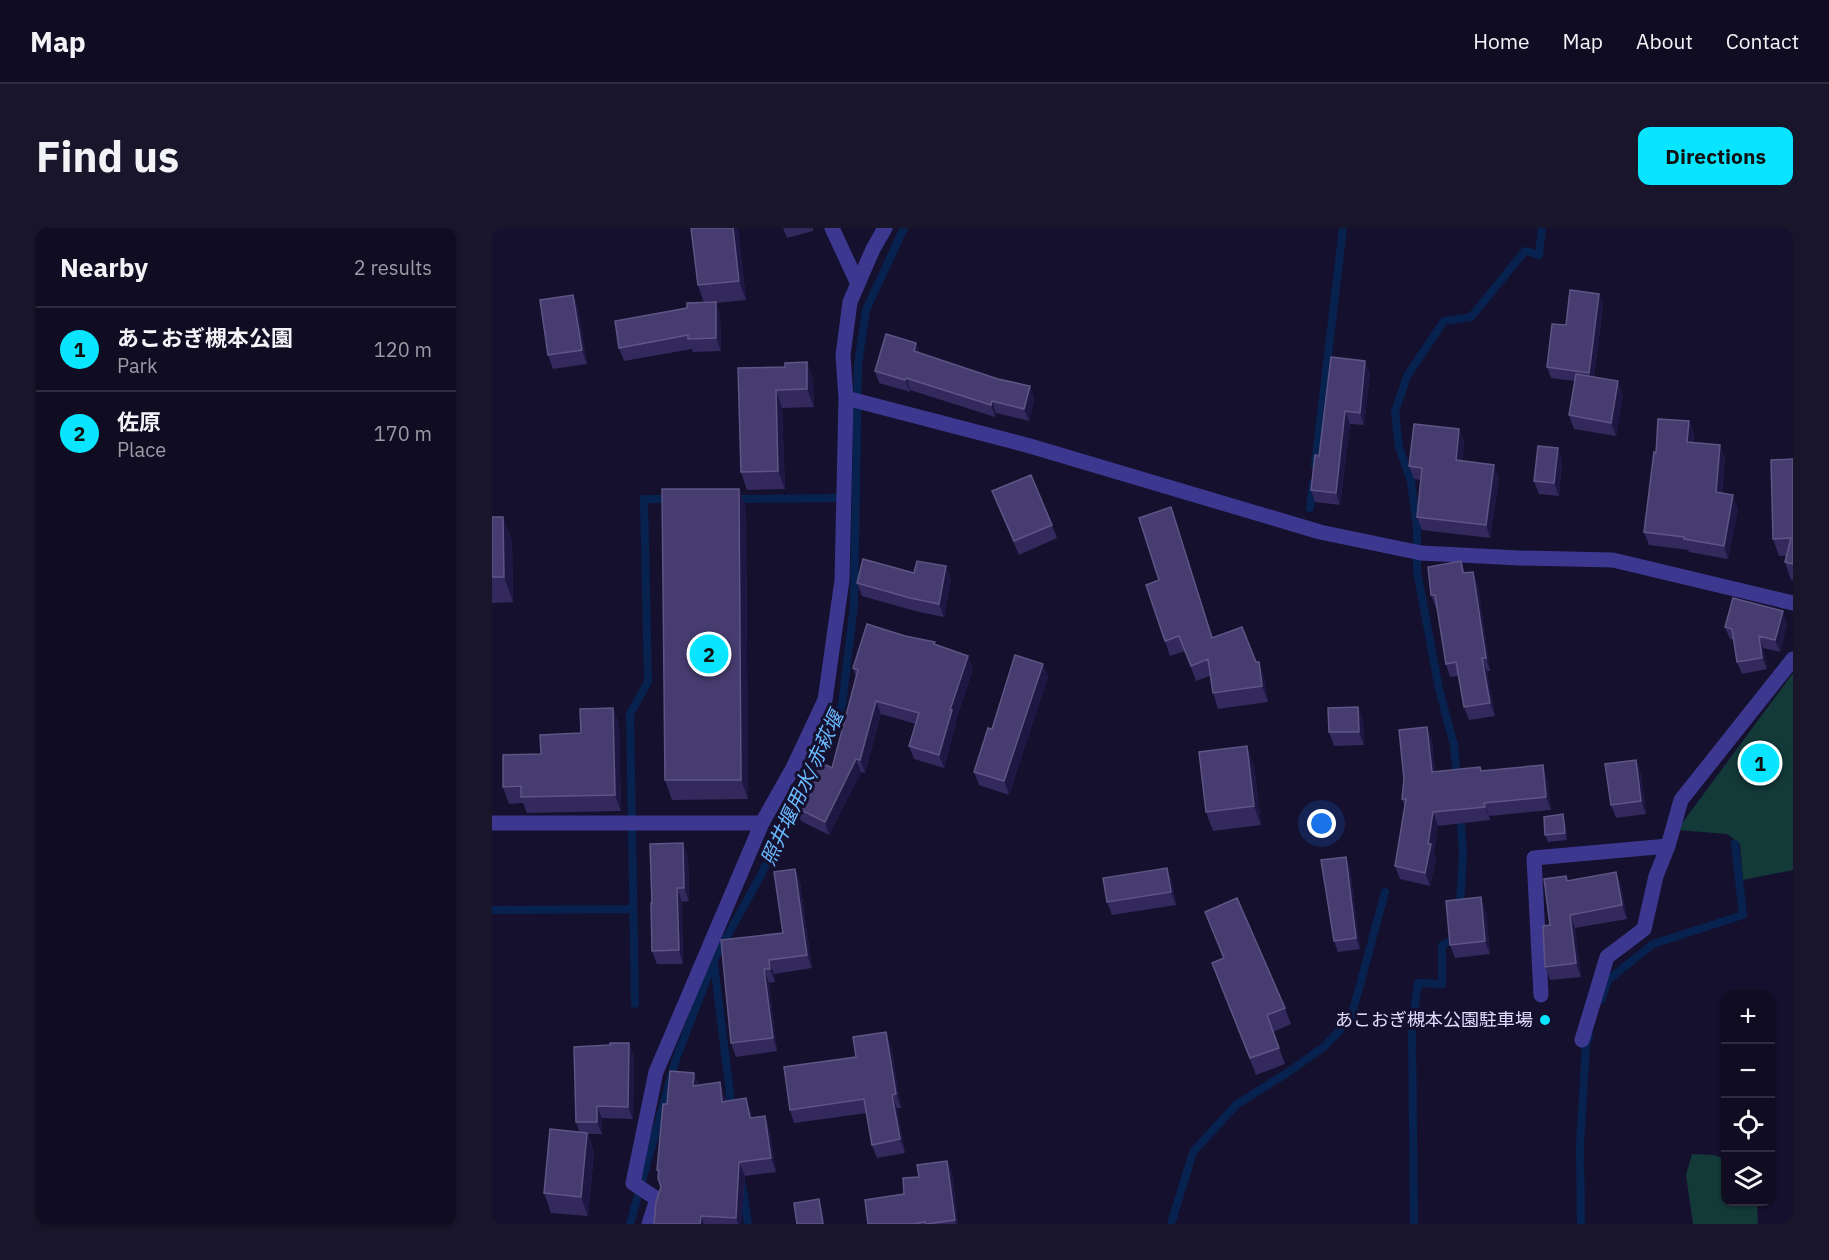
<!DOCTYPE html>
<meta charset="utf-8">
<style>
:root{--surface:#100c22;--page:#19152a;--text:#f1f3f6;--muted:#9c9ba5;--line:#302c40;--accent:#09e5ff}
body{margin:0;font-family:"IBM Plex Sans","Noto Sans JP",sans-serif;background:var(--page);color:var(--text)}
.controls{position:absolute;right:18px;bottom:18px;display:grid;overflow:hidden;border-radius:12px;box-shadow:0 2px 4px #0004}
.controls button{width:54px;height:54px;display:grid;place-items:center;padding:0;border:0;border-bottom:2px solid var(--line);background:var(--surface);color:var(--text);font:30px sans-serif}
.you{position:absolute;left:830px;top:596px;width:21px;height:21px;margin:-15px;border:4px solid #fff;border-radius:50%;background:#1a73e8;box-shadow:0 0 0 9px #1a73e833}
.badge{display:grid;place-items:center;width:39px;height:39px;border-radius:50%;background:var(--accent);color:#111;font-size:20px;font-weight:700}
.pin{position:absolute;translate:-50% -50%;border:3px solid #fff;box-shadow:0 2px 6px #0006}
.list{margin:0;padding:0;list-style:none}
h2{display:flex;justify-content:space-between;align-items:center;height:78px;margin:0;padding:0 24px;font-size:26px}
h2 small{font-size:20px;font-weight:400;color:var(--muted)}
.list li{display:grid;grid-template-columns:39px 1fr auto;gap:18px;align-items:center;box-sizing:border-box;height:84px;padding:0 24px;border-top:2px solid var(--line)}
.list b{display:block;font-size:22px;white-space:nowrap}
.list p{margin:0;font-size:20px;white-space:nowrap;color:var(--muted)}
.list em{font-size:20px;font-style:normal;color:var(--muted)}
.icon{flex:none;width:33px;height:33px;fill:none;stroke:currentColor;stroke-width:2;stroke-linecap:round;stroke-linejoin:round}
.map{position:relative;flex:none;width:1301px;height:996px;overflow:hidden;border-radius:12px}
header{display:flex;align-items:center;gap:36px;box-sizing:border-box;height:84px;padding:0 30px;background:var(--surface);border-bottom:2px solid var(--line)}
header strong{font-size:28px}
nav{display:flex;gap:33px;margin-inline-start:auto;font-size:21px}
.intro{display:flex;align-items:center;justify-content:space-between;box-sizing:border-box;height:144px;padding:0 36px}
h1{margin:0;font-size:42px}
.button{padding:15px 27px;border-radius:12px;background:var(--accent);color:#111;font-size:21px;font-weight:700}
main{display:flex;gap:36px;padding:0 36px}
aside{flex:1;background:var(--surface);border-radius:12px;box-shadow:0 2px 4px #0004}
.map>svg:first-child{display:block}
.green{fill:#133938}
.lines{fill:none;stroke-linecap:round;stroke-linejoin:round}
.stream{stroke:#082250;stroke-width:8}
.minor{stroke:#3c3890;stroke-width:15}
.wall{fill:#33295d}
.shaded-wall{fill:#1f1743}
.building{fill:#463c6f;stroke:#5e5585;stroke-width:1.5}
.poi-dot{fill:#09e5ff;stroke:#15102e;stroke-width:2}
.labels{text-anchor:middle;stroke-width:6;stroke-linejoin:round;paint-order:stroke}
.poi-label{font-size:18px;fill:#e1ddff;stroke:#15102e;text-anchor:end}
.water-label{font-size:20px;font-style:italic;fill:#6bbaff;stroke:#15102e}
</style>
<header>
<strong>Map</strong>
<nav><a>Home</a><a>Map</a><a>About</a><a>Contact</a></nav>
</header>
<div class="intro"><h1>Find us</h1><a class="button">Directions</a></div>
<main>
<aside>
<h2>Nearby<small>2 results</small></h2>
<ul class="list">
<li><span class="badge">1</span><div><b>あこおぎ槻本公園</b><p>Park</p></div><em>120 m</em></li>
<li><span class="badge">2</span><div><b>佐原</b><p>Place</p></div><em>170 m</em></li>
</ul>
</aside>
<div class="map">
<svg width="1301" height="996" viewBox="0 0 1301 996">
<rect width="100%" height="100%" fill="#15102e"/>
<!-- green -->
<path class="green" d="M 1301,445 L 1301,642 L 1251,652 L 1248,616 L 1235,606 L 1185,602 Z
M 1200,926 L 1222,927 L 1233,931 L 1234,974 L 1265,974 L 1266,996 L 1201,996 L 1194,947 Z"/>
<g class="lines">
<!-- stream -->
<path class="stream" d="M 823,237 L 851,0
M 240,271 L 354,270
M 818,280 L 821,255
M 965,551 L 962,517 L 947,461 L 925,343 L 925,299 L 919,253 L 907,219 L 903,184 L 915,148 L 952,93 L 979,89 L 1033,23 L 1047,27 L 1050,0
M 968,586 L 971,625 L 968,679
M 0,682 L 141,681
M 222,736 L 240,882
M 1109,772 L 1116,752 L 1161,716 L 1251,687 L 1243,616
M 143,776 L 138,486 L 156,454 L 152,271 L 180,271
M 250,956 L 256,996
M 138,996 L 184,831 L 222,732 L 270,645 L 350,477 L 362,377 L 366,136 L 374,82 L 412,0
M 679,996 L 701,924 L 744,877 L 798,843 L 833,818 L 859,790 L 893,664
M 922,996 L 920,801 L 926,755 L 950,756 L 950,717 L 966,709
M 1089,996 L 1088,918 L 1094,817 L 1097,809"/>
<!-- minor -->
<path class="minor" d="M 340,0 L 366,56
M 354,170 L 538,218 L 828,304 L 929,325 L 1027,330 L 1121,332 L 1301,375
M 0,595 L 270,595
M 1049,767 L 1042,630 L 1176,618
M 1090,812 L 1115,729 L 1152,701 L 1164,648 L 1176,618 L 1189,572 L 1301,431
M 157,996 L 165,971 L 141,955 L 164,844 L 270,595 L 301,540 L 333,472 L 350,352 L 354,170 L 351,127 L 358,74 L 381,21 L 393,0"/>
</g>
<!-- wall -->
<path class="wall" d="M 199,0 L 246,0 L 254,72 L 224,75 L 228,88 L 229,123 L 201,124 L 200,121 L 132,133 L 127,120 L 195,80 L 212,75 L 206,57 Z
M 291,0 L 321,0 L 321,3 L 295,10 Z
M 1107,66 L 1111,77 L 1102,149 L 1131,167 L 1124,208 L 1082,201 L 1077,187 L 1083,153 L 1059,150 L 1055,139 L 1074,97 Z
M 81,67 L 86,80 L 95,136 L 61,141 L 56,127 Z
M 424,115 L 428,125 L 506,151 L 538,158 L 542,171 L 537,193 L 504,185 L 503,189 L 418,162 L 418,164 L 387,155 L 383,143 Z
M 839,129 L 878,145 L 872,197 L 858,196 L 848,277 L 823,274 L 819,262 L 827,228 Z
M 315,134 L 321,152 L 322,179 L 290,180 L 293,261 L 255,262 L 249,244 L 293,139 Z
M 1197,193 L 1202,206 L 1201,214 L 1233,230 L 1230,265 L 1246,281 L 1236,331 L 1197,324 L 1196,322 L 1157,317 L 1152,304 L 1164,225 Z
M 967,201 L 972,214 L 970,233 L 1007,250 L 998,310 L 930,302 L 925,289 L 929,252 L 922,251 L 917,238 Z
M 1066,220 L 1070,233 L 1067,268 L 1047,266 L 1042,253 Z
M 1301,231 L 1301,352 L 1299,352 L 1293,334 L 1294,328 L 1287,328 L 1281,311 Z
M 247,261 L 254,280 L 256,571 L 180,572 L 173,552 Z
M 500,263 L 560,297 L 565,310 L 527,327 Z
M 0,289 L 11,289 L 20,314 L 21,374 L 0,375 Z
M 684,295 L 721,410 L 764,434 L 767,434 L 772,450 L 776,474 L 726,481 L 721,465 L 718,448 L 704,453 L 693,423 L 678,428 L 673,413 L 667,352 Z
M 969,333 L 973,345 L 986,357 L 998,443 L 995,443 L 1003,488 L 977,492 L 972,479 L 967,448 L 958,449 L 954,436 L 945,380 L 944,380 L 939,367 Z
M 454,338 L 459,352 L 452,389 L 423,383 L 370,368 L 365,355 L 422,345 Z
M 1295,395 L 1288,424 L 1271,420 L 1275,441 L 1250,446 L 1245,434 L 1242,412 L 1238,411 L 1233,399 Z
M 413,408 L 443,414 L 443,417 L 476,428 L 481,441 L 464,492 L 464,495 L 452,540 L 422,531 L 417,518 L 424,496 L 389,486 L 373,545 L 369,544 L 337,607 L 309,593 L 305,580 L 340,540 L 364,450 L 361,440 Z
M 551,436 L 556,449 L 517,567 L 487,557 L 482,544 L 500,501 Z
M 866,479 L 871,493 L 872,517 L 842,518 L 837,504 Z
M 121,480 L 127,497 L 129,583 L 35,585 L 31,575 L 17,576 L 11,559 L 49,526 L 89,505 Z
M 940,512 L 943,544 L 988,539 L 990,543 L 1055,550 L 1059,582 L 997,588 L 998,592 L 946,598 L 942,624 L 944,630 L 938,658 L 908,651 L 903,638 L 913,579 L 910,571 Z
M 1144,532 L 1149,546 L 1154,586 L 1124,590 L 1119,577 Z
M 762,537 L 769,597 L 721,603 L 714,584 Z
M 1073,593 L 1075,612 L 1056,614 L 1053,607 Z
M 196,628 L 197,673 L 190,674 L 191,736 L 165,736 L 160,723 L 160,675 Z
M 854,629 L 858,640 L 868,721 L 846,724 L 842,713 Z
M 675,640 L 680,654 L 684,677 L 620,687 L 615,674 Z
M 303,641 L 308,654 L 320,740 L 282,746 L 283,754 L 277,755 L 285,823 L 244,829 L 239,815 L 229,712 L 291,705 Z
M 1074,648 L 1076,653 L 1129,657 L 1135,691 L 1083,700 L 1089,749 L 1058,752 L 1053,739 L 1058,697 Z
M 994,683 L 998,726 L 963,730 L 958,717 Z
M 713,684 L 793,780 L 799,796 L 781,804 L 793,836 L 764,847 L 720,735 L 731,730 Z
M 399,817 L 409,880 L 405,880 L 413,925 L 385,930 L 380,917 L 375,885 L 302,895 L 298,882 L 364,829 Z
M 142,828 L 141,891 L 110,890 L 110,906 L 96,906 L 102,924 L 96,988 L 59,985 L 52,965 L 87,904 L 84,894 Z
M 202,845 L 207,857 L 233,869 L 234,873 L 259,884 L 260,890 L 278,903 L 284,944 L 253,948 L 249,996 L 162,996 L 169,959 L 165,942 L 175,876 Z
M 455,933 L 460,945 L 466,996 L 376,996 L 412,966 L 427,949 Z"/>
<!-- shaded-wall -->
<path class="shaded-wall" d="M 241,0 L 246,0 L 254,72 L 247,53 Z
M 1107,66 L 1111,77 L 1101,156 L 1097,145 Z
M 81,67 L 86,80 L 95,136 L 90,122 Z
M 224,74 L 228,88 L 229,123 L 224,110 Z
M 424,115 L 428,127 L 422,123 Z
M 873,133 L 878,145 L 872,197 L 868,185 Z
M 315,134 L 321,152 L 322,179 L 315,161 Z
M 414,150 L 418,162 L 418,164 L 413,152 Z
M 1126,153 L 1131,167 L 1124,208 L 1119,195 Z
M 538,158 L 542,171 L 537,193 L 532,181 Z
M 284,162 L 290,180 L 293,261 L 286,243 Z
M 500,173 L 504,185 L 503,189 L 499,177 Z
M 853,183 L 858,196 L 848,277 L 844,265 Z
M 1197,193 L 1202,206 L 1200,227 L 1195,214 Z
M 967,201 L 972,214 L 968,244 L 964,232 Z
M 1228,217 L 1233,230 L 1228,278 L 1224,264 Z
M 1066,220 L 1070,233 L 1067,268 L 1062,255 Z
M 1002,237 L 1007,250 L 998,310 L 994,297 Z
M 247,261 L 254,280 L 256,571 L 249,552 Z
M 1241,267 L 1246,281 L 1236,331 L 1232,318 Z
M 679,279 L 684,295 L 726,426 L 720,410 Z
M 11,289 L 20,314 L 21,374 L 12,349 Z
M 454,338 L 459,352 L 452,389 L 447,376 Z
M 981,344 L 986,357 L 998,443 L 994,430 Z
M 1291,383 L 1295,395 L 1288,424 L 1283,412 Z
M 1267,408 L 1271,420 L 1275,441 L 1270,430 Z
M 476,428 L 481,441 L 464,492 L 464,495 L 452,540 L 447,527 L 458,482 Z
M 990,430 L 995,443 L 1003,488 L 998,475 Z
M 767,434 L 772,450 L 776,474 L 770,458 Z
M 551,436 L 556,449 L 517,567 L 512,553 Z
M 384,473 L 389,486 L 373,545 L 368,532 Z
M 866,479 L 871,493 L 872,517 L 867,504 Z
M 121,480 L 127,497 L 129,583 L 123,567 Z
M 935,499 L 940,512 L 945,558 L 940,544 Z
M 755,518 L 762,537 L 769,597 L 762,578 Z
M 364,531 L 369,544 L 337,607 L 333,594 Z
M 1144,532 L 1149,546 L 1154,586 L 1149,573 Z
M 1051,537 L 1055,550 L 1059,582 L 1054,569 Z
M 992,575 L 997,588 L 998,592 L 993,579 Z
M 941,584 L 946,598 L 942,624 L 944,630 L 938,658 L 933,645 Z
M 1071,586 L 1073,593 L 1075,612 L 1073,605 Z
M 191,615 L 196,628 L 197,673 L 192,660 Z
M 854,629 L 858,640 L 868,721 L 864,710 Z
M 675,640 L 680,654 L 684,677 L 679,664 Z
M 303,641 L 308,654 L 320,740 L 315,727 Z
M 1124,644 L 1129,657 L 1135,691 L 1130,677 Z
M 185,660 L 190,674 L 191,736 L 187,722 Z
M 989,669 L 994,683 L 998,726 L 993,713 Z
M 1078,687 L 1083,700 L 1089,749 L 1084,735 Z
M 277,732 L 282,746 L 283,754 L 278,741 Z
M 272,741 L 277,755 L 285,823 L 281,810 Z
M 394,804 L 399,817 L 409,880 L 404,866 Z
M 137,815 L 142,828 L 141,891 L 136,879 Z
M 202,845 L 208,860 L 201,858 Z
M 228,854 L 233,869 L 235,888 L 230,874 Z
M 400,867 L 405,880 L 413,925 L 408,911 Z
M 254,870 L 259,884 L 263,905 L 258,890 Z
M 105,878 L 110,890 L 110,906 L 105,894 Z
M 273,888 L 278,903 L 284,944 L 279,930 Z
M 95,905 L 102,924 L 96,988 L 89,969 Z
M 455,933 L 460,945 L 466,996 L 464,996 L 463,992 Z
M 247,934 L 253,948 L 249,996 L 246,996 L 244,990 Z
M 327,971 L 331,984 L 333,996 L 331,996 Z
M 209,988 L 212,996 L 208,996 Z"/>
<!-- building -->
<path class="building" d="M 199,0 L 241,0 L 247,53 L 206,57 Z
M 1078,62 L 1107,66 L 1097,145 L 1055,139 L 1060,96 L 1074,97 Z
M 81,67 L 90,122 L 56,127 L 48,72 Z
M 224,74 L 224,110 L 196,111 L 196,107 L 127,120 L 123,93 L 195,80 L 195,75 Z
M 394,106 L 424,115 L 422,123 L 506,151 L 538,158 L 532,181 L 500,173 L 499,177 L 414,150 L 413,152 L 383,143 Z
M 839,129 L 873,133 L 868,185 L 853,183 L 844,265 L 819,262 L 823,227 L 827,228 Z
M 315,134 L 315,161 L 284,162 L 286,243 L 249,244 L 246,140 L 293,139 L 293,135 Z
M 1084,146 L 1126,153 L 1119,195 L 1077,187 Z
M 1166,191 L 1197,193 L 1195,214 L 1228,217 L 1224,264 L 1241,267 L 1232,318 L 1192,311 L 1192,309 L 1152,304 L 1162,224 L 1164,225 Z
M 922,196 L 967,201 L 964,232 L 1002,237 L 994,297 L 925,289 L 930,240 L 917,238 Z
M 1046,218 L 1066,220 L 1062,255 L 1042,253 Z
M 1301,231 L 1301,336 L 1293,334 L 1299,310 L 1281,311 L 1279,232 Z
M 539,247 L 560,297 L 522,313 L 500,263 Z
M 170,261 L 247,261 L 249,552 L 173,552 Z
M 679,279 L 720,410 L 750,399 L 764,434 L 767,434 L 770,458 L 721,465 L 716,431 L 699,438 L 687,408 L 673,413 L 654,357 L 667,352 L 647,290 Z
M 0,289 L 11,289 L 12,349 L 0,349 Z
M 371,331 L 422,345 L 425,333 L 454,338 L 447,376 L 418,370 L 365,355 Z
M 969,333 L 971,345 L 981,344 L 994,430 L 990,430 L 998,475 L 972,479 L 964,434 L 954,436 L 943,367 L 939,367 L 936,339 Z
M 1241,370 L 1291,383 L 1283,412 L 1267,408 L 1270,430 L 1245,434 L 1240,401 L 1233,399 Z
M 375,396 L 413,408 L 443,414 L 442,416 L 476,428 L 458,482 L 460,482 L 447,527 L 417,518 L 427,485 L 384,473 L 368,532 L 364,531 L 333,594 L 305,580 L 328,534 L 340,540 L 366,442 L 361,440 Z
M 523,427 L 551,436 L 512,553 L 482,544 L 496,500 L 500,501 Z
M 866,479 L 867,504 L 837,504 L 836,480 Z
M 121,480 L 123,567 L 29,569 L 29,558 L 11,559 L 11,527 L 49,526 L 48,507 L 89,505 L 88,481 Z
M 935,499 L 940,544 L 988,539 L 989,543 L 1051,537 L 1054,569 L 992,575 L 993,579 L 941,584 L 936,616 L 939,616 L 933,645 L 903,638 L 914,571 L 910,571 L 912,551 L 907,502 Z
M 755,518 L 762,578 L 714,584 L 707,524 Z
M 1144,532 L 1149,573 L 1119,577 L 1113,536 Z
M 1071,586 L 1073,605 L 1053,607 L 1052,589 Z
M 191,615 L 192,660 L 185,660 L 187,722 L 160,723 L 159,675 L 160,675 L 158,616 Z
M 854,629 L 864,710 L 842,713 L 829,632 Z
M 675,640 L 679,664 L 615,674 L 611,650 Z
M 303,641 L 315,727 L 277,732 L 278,741 L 272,741 L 281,810 L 239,815 L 229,712 L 291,705 L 282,644 Z
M 1124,644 L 1130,677 L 1078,687 L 1084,735 L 1053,739 L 1051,698 L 1058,697 L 1052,651 L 1074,648 L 1075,653 Z
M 989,669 L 993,713 L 958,717 L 954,673 Z
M 745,670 L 793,780 L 775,787 L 787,820 L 758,830 L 720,735 L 732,730 L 713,684 Z
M 394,804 L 404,866 L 400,867 L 408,911 L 380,917 L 372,871 L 298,882 L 292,839 L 364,829 L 361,809 Z
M 118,815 L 137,815 L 136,879 L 105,878 L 105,894 L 84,894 L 82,819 L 118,817 Z
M 178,843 L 202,845 L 201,858 L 228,854 L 230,874 L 254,870 L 258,890 L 273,888 L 279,930 L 247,934 L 244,990 L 209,988 L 208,996 L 162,996 L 164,974 L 169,959 L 166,950 L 167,942 L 165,942 L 171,876 L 175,876 Z
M 58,901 L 95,905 L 89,969 L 52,965 Z
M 455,933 L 463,992 L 435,996 L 433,996 L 433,994 L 421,996 L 376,996 L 373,972 L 412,966 L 411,950 L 427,949 L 425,937 Z
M 327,971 L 331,996 L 305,996 L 302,975 Z"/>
<!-- markers -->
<circle class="poi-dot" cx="1053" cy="792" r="6"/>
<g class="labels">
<!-- poi labels -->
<g class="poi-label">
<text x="1041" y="798">あこおぎ槻本公園駐車場</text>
</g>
<!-- water labels -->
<g class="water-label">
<text transform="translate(310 560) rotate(-65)" y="7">照井堰用水/赤萩堰</text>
</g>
</g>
</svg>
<div class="controls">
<button>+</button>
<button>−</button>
<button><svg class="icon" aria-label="locate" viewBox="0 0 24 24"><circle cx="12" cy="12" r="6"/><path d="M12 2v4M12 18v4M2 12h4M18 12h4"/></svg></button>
<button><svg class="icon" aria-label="layers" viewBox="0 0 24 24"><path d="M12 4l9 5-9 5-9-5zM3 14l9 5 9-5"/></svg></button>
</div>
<div class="you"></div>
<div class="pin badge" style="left:1268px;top:535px">1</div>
<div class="pin badge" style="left:217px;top:426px">2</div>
</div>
</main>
